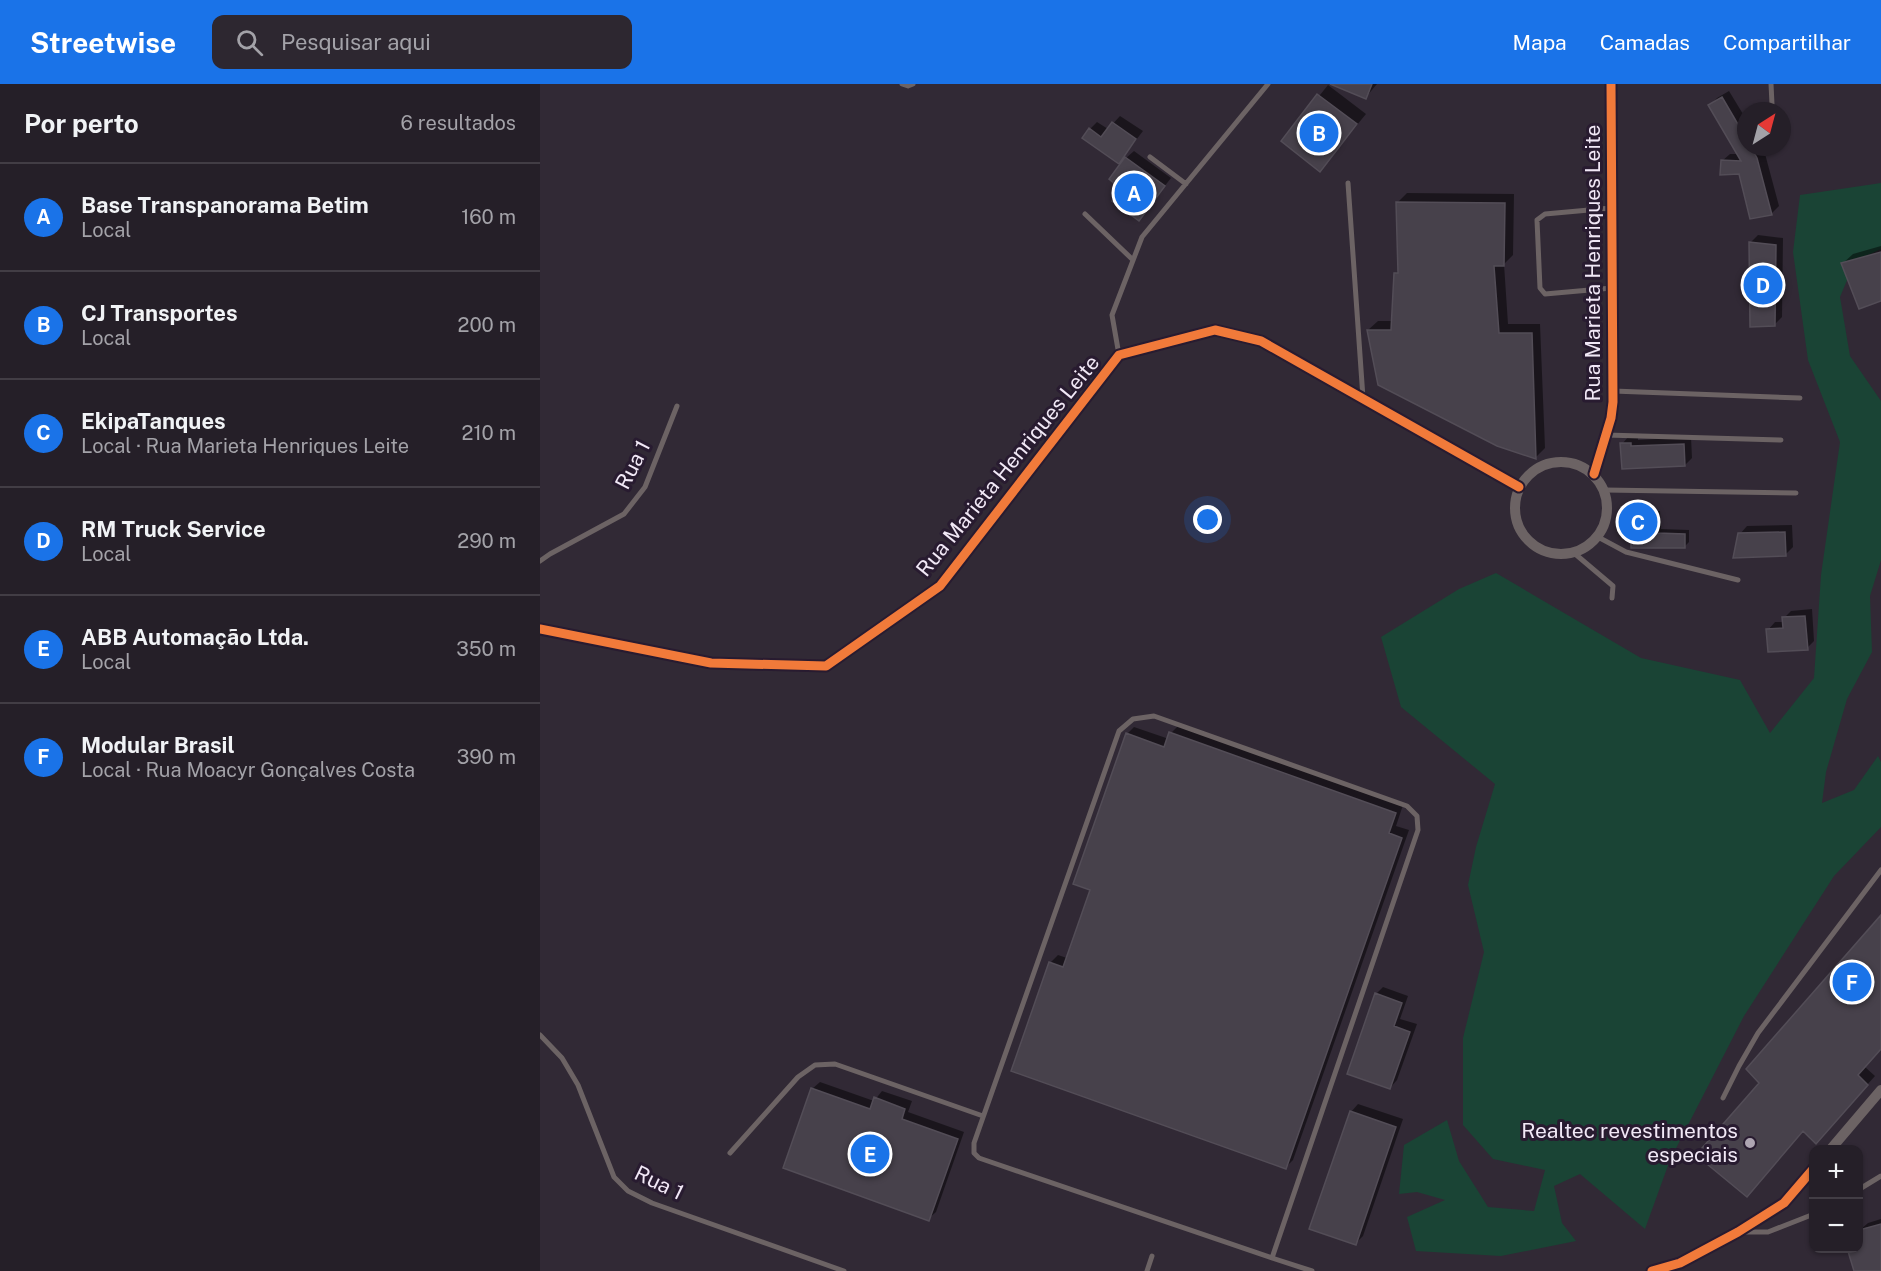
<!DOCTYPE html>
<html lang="pt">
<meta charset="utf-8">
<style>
:root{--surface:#251f28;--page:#2d2730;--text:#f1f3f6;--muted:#a3a2a8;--line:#423d45;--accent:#1a73e8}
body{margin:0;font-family:"Public Sans",sans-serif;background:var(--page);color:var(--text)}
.controls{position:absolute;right:18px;bottom:18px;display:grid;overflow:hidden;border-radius:12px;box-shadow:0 2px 4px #0004}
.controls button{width:54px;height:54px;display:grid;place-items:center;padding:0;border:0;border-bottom:2px solid var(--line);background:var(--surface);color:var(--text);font:30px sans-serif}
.compass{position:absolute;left:1197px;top:18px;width:54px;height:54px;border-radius:50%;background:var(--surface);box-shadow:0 2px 4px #0004;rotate:36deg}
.you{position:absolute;left:668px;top:436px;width:21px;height:21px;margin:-15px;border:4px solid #fff;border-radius:50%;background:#1a73e8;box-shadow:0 0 0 9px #1a73e833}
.badge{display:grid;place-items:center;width:39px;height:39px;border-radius:50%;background:var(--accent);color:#fff;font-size:20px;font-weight:700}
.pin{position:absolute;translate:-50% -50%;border:3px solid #fff;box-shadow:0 2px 6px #0006}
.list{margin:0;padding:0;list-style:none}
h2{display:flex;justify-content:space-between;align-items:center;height:78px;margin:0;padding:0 24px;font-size:26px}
h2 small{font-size:20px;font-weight:400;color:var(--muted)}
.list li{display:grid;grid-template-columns:39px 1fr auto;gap:18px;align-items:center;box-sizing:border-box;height:108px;padding:0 24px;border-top:2px solid var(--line)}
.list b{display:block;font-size:22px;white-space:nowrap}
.list p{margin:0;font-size:20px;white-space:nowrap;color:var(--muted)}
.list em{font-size:20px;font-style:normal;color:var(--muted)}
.icon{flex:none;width:33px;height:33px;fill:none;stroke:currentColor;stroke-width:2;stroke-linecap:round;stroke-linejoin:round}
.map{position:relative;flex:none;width:1341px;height:1187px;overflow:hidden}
header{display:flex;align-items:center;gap:36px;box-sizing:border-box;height:84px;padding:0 30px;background:var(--accent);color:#fff}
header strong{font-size:28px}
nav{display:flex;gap:33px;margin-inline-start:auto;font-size:21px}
.search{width:420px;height:54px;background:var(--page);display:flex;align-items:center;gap:15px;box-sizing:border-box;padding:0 21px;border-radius:12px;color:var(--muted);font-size:22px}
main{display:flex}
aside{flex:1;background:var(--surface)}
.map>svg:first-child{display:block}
.green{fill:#1a4435}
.shadow{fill:#0007}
.building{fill:#47414b;stroke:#534d57;stroke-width:1.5}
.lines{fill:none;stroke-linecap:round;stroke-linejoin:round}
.lane{stroke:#6c6364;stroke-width:5}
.street{stroke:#6c6364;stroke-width:10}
.cycleway-casing{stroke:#281b30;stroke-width:13}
.cycleway{stroke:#f17a3a;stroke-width:9}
.poi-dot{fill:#aea5b2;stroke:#281b30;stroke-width:2}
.labels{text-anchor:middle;stroke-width:6;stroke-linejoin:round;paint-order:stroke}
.street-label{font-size:21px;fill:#f1e8f6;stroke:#281b30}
.poi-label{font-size:21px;fill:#f1e8f6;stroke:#281b30;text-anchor:end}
</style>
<header>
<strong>Streetwise</strong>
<div class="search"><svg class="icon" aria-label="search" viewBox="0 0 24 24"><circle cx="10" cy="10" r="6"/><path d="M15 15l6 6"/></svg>Pesquisar aqui</div>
<nav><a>Mapa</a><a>Camadas</a><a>Compartilhar</a></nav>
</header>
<main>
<aside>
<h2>Por perto<small>6 resultados</small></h2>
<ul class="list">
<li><span class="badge">A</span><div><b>Base Transpanorama Betim</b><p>Local</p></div><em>160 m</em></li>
<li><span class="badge">B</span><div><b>CJ Transportes</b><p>Local</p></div><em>200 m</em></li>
<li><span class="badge">C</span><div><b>EkipaTanques</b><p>Local · Rua Marieta Henriques Leite</p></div><em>210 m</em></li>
<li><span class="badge">D</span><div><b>RM Truck Service</b><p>Local</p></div><em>290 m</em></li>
<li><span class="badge">E</span><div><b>ABB Automação Ltda.</b><p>Local</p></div><em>350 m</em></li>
<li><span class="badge">F</span><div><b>Modular Brasil</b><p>Local · Rua Moacyr Gonçalves Costa</p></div><em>390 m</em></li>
</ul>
</aside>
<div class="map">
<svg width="1341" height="1187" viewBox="0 0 1341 1187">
<rect width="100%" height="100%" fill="#312935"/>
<!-- green -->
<path class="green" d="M 1341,99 L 1341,165 L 1315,177 L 1300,213 L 1310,272 L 1341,317 L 1341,476 L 1330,512 L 1332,568 L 1307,615 L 1286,688 L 1282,719 L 1314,706 L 1338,672 L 1341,678 L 1341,743 L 1294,792 L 1204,932 L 1130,1076 L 1105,1145 L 1040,1090 L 1014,1102 L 1022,1139 L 1036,1157 L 961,1172 L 876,1167 L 867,1133 L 905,1116 L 877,1108 L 859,1110 L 864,1061 L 907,1036 L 919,1077 L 948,1123 L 994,1127 L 1005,1086 L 953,1075 L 923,1041 L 923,954 L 944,868 L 928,801 L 936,763 L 955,700 L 861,623 L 841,553 L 919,505 L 956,489 L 1101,574 L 1200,596 L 1230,649 L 1274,594 L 1281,491 L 1300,358 L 1268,276 L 1253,168 L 1260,111 Z"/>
<!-- shadow -->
<path class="shadow" d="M 792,0 L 837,0 L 826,13 Z
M 788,1 L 826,30 L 780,86 L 743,57 Z
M 1189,7 L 1206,35 L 1206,63 L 1222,63 L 1224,66 L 1239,122 L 1231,130 L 1200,88 L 1182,77 L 1190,70 L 1198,70 L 1170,22 L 1177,14 Z
M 580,32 L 603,47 L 579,78 L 550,45 L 557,38 L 568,45 Z
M 594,67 L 631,94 L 599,135 L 583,104 L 586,74 Z
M 867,109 L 974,110 L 973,171 L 964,180 L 968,240 L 1000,240 L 1005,364 L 996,373 L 958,361 L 828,246 L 838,237 L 853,237 L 856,189 L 859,186 L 858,118 Z
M 1218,151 L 1243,154 L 1242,233 L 1234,241 L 1211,158 Z
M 1341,162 L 1341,216 L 1302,180 L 1313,170 Z
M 1089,352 L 1098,352 L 1098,356 L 1151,353 L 1152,374 L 1145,381 L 1082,360 Z
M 1102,417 L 1103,426 L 1120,427 L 1121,445 L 1149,446 L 1149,458 L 1144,463 L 1093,445 L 1082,423 L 1087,419 Z
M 1252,441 L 1253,463 L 1245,471 L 1200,450 L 1207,442 Z
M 1272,525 L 1274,557 L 1267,564 L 1228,546 L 1235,538 L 1244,538 L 1244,534 L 1251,527 Z
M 638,642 L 863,721 L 856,742 L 869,746 L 753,1076 L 746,1083 L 473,986 L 511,878 L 518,871 L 527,874 L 552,805 L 587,650 L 594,643 L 629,655 L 631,649 Z
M 1341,833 L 1341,964 L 1325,983 L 1335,992 L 1283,1050 L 1264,1046 L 1207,1111 L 1221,999 Z
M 843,903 L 868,912 L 860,935 L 877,940 L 857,996 L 850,1004 L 836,910 Z
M 280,998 L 334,1017 L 342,1007 L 372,1017 L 368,1028 L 424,1048 L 396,1128 L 388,1135 L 272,1005 Z
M 818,1020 L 863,1035 L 823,1152 L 815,1160 L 811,1028 Z
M 1341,1135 L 1341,1187 L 1315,1187 L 1318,1156 L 1323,1155 L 1320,1146 L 1328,1139 Z"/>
<!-- building -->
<path class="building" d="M 790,0 L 832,0 L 826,15 Z
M 777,10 L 817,40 L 780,88 L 741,57 Z
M 1182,13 L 1206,54 L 1206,63 L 1211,63 L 1217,74 L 1232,131 L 1210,135 L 1199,90 L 1180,91 L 1181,76 L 1201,77 L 1168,21 Z
M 572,38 L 596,55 L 579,80 L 542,54 L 549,44 L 561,53 Z
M 585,73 L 625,102 L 599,137 L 572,117 L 581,105 L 569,95 Z
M 856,118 L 965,119 L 964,182 L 954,182 L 959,249 L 992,249 L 996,375 L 957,362 L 838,301 L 827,246 L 851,246 L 854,189 L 858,189 Z
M 1209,158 L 1236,161 L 1235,242 L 1210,243 Z
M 1341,168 L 1341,217 L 1319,225 L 1301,179 Z
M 1080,359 L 1091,359 L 1091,362 L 1144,360 L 1145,382 L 1082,385 Z
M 1098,421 L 1099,430 L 1116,431 L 1117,449 L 1145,450 L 1145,464 L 1091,464 L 1091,446 L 1080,447 L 1081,423 Z
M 1245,448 L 1246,472 L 1193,474 L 1198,449 Z
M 1265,532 L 1268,566 L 1228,568 L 1226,545 L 1243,544 L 1242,533 Z
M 629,648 L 856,729 L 849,749 L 862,754 L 746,1085 L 471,987 L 509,878 L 523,883 L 550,806 L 533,800 L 586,649 L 624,663 Z
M 1341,831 L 1341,965 L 1318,991 L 1328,1001 L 1276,1060 L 1263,1047 L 1207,1113 L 1156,1071 L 1219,999 L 1206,985 Z
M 835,909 L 862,919 L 854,942 L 870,948 L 850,1005 L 807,990 Z
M 271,1004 L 330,1025 L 334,1013 L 365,1025 L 362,1035 L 418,1055 L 389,1137 L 243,1084 Z
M 810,1027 L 856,1043 L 816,1161 L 769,1145 Z
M 1341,1140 L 1341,1187 L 1314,1187 L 1307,1164 L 1318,1164 L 1318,1160 L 1322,1159 L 1319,1146 Z"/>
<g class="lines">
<!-- lane -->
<path class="lane" d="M 362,0 L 368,2 L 373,0
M 1231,0 L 1232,20
M 610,73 L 646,100
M 808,99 L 823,314
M 1071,124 L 1005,130 L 997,136 L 1000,204 L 1005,210 L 1072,204
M 545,130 L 593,176
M 579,271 L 572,231 L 602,153 L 728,0
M 1073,307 L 1260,314
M 1066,351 L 1241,356
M 1065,406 L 1256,409
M 1058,453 L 1086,468 L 1198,496
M 1034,469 L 1073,502 L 1072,514
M 0,477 L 10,470 L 84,430 L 105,403 L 137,322
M 0,951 L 22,974 L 38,1001 L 74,1093 L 88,1107 L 112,1119 L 304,1187
M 1183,1014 L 1199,982 L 1218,949 L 1341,786
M 190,1069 L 258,993 L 275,981 L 295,980 L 443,1032
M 1318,1106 L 1341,1092
M 1203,1148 L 1228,1148 L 1274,1130
M 732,1174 L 878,746 L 877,732 L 867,722 L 614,632 L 593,635 L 579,647 L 434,1059 L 434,1069 L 439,1074 L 732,1174 L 772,1187
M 607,1187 L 612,1172"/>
<!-- street -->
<path class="street" d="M975 424a46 46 0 1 1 92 0a46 46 0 1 1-92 0Z
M 1054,390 L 1071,334 L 1073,318 L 1071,0
M 0,545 L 171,579 L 286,582 L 400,502 L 579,271 L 675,246 L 721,257 L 979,403
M 1290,1066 L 1341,1006
M 1112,1187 L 1140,1179 L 1198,1148 L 1244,1119 L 1274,1084"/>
<!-- cycleway casing -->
<g class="cycleway-casing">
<path id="cycleway" d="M 1054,390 L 1071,334 L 1073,318 L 1071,0
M 0,545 L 171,579 L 286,582 L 400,502 L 579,271 L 675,246 L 721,257 L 979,403
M 1112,1187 L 1140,1179 L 1198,1148 L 1244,1119 L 1274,1084"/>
</g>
<!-- cycleway -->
<use href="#cycleway" class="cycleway"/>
</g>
<!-- markers -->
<circle class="poi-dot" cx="1210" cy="1059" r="6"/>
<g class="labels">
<!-- street labels -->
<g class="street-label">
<text transform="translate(1053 179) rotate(-90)" y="7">Rua Marieta Henriques Leite</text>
<text transform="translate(93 381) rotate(-63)" y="7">Rua 1</text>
<text transform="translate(468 382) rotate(-51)" y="7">Rua Marieta Henriques Leite</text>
<text transform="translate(119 1099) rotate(26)" y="7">Rua 1</text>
</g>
<!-- poi labels -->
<g class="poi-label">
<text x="1198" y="1054">Realtec revestimentos<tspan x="1198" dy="24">especiais</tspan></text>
</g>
</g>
</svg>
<div class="controls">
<button>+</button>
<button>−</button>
</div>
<svg class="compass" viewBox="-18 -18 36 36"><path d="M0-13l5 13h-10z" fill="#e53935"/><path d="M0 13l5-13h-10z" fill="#a3a2a8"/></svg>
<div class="you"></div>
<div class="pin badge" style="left:594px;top:109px">A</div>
<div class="pin badge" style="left:779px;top:49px">B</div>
<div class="pin badge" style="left:1098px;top:438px">C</div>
<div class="pin badge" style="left:1223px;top:201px">D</div>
<div class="pin badge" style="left:330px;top:1070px">E</div>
<div class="pin badge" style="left:1312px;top:898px">F</div>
</div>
</main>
